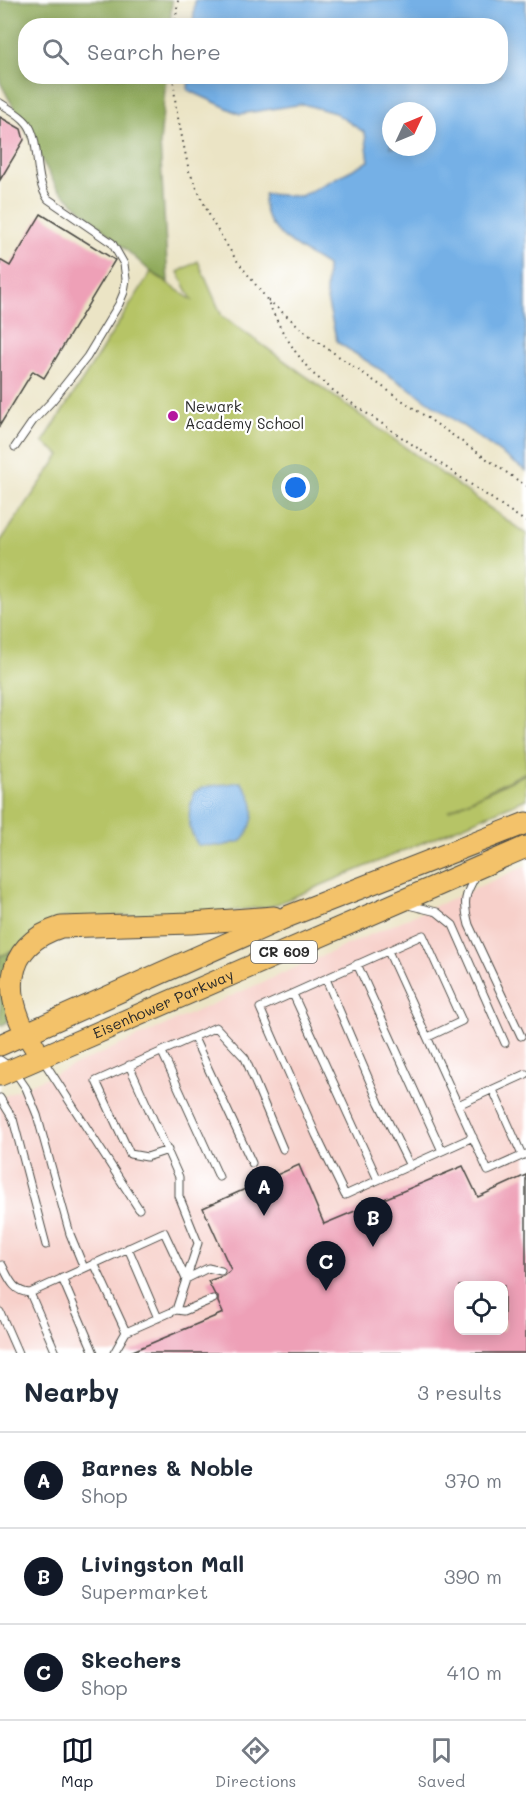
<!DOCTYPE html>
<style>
:root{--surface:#fff;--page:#f6f6f7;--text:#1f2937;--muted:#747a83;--line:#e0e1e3;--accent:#111827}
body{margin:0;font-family:Mali,sans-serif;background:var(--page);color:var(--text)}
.controls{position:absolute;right:18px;bottom:18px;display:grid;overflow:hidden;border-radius:12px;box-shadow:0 3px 15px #0003}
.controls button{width:54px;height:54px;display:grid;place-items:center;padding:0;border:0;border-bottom:2px solid var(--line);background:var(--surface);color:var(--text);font:30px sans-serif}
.compass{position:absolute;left:382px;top:102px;width:54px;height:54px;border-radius:50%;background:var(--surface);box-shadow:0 3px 15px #0003;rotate:46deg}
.you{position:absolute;left:296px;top:488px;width:21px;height:21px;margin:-15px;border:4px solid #fff;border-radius:50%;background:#1a73e8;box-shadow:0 0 0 9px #1a73e833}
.badge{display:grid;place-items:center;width:39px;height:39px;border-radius:50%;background:var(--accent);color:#fff;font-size:20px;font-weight:700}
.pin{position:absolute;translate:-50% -50px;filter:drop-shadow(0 2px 3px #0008)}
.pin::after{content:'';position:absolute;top:32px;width:21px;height:18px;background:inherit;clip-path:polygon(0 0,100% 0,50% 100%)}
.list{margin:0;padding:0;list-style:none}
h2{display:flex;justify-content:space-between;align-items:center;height:78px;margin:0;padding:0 24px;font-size:26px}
h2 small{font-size:20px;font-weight:400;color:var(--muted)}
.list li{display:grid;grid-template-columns:39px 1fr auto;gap:18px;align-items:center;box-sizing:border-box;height:96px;padding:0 24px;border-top:2px solid var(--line)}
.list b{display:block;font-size:22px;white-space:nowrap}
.list p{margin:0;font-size:20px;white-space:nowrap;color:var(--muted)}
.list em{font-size:20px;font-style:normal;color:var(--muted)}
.icon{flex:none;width:33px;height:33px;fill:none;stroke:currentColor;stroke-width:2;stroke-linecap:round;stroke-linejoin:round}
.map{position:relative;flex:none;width:526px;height:1353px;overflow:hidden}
.search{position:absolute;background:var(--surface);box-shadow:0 3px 15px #0003;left:18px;right:18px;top:18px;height:66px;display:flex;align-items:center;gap:15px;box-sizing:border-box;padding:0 21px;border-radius:24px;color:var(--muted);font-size:22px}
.sheet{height:366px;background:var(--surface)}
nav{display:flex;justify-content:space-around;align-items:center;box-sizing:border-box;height:84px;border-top:2px solid var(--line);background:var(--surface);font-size:16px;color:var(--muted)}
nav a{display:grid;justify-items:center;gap:3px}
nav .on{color:var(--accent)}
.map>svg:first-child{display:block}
.built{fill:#f7d0ca;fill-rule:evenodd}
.green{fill:#b6c466;stroke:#707848;stroke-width:1.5}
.forest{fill:#90aa5b;stroke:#5e6a43;stroke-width:1.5}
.water{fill:#75b0e6;stroke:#506e88;stroke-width:1.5;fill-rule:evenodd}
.building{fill:#eea0b7;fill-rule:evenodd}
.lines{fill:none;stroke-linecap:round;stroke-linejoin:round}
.lane-casing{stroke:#484742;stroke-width:9}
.primary-casing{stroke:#484742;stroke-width:23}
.path{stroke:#484742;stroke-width:2;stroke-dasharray:1.5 4.5;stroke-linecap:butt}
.lane{stroke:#fff;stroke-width:7}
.primary{stroke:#f3c26a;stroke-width:21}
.poi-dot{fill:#b5179e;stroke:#fff;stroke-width:2}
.labels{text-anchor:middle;stroke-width:4.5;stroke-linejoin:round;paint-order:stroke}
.shield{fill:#fff;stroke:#6b6b6b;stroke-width:1.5}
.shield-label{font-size:14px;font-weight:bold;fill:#2b2b2b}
.poi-label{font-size:15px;fill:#2b2b2b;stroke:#fff;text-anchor:start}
.street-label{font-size:15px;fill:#2b2b2b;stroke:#fff}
</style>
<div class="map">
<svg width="526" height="1353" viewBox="0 0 526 1353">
<rect width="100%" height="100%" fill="#fff"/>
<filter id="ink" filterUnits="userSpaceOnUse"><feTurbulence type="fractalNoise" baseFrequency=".0167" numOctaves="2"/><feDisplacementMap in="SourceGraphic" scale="12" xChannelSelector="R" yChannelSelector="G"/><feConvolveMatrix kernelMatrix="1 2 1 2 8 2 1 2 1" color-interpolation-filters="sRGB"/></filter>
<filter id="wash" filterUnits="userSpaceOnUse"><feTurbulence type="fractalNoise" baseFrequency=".008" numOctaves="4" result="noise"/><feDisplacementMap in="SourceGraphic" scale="24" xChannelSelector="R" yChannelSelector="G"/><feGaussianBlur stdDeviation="1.35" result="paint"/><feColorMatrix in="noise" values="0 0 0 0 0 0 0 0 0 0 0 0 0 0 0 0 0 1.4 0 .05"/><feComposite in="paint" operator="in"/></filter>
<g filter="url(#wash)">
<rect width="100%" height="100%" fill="#ebe4c5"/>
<!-- built -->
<path class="built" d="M 526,866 L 526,1353 L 0,1353 L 0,1098 ZM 458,1286 L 504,1286 L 504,1330 L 458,1330 Z"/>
<!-- green -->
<path class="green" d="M 198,261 L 222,316 L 526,534 L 526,772 L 448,811 L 526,774 L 526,799 L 272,906 L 217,913 L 63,918 L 11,952 L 0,956 L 0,542 L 60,455 L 43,442 L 151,272 L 192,300 L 178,272 Z"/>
<!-- forest -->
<path class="forest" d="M 0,0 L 172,0 L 170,25 L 26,26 L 26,76 L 166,77 L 160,143 L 168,282 L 151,272 L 57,188 L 0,82 Z
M 11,952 L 8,1022 L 0,1026 L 0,956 Z"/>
<!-- water -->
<path class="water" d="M 195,0 L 526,0 L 526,471 L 415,392 L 337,342 L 326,295 L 327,266 C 303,250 257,230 265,194 L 301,196 L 369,161 L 365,133 L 335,113 L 303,104 L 240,114 L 188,90 L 189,76 L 500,76 L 500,26 L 193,25 ZM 391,111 L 427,111 L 427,147 L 391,147 Z
M 241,782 C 258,802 257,820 242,841 L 222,846 L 198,845 C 186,827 188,811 194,792 L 204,787 Z"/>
<g id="blocks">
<!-- building -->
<path class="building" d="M 0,117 L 21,129 L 24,140 L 0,180 Z
M 41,214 L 115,260 L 44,378 L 33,371 L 0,425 L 0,260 L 10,266 Z
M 299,1165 L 324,1224 L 463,1166 L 478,1197 L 526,1175 L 526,1353 L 128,1353 L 223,1313 L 218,1302 L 218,1296 L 214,1293 L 208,1281 L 223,1276 L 231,1270 L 203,1208 ZM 459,1286 L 504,1286 L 504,1330 L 459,1330 Z"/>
</g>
</g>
<g filter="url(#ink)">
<use href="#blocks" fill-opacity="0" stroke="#484742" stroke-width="1.5"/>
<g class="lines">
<!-- lane casing -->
<g class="lane-casing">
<path id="lane" d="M 0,103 C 9,109 20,114 27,123 C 41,140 33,178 48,199 L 112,243 L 124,264 L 126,279 L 124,292 L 119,304 L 87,357 L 52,401 L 33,421 L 15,447
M 477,874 C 464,895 463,902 469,925 L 521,1036
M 408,905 L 437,912 L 453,925 L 505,1043
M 388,951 L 488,1171 L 526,1154
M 357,964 L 442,1151
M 326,979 L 379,1103 L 410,1166
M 293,994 L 378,1180
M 428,1037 L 462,1021 L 423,935 L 260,1008 L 316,1135 L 345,1195 L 473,1137
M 194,1038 L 252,1163
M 162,1052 L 219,1177
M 0,1060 L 13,1069 L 26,1088 L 37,1115 L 70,1234 L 84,1268
M 43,1060 L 139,1209
M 493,1090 L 522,1155
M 0,1098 L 13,1119 L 46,1245
M 458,1105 L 526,1074
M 168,1150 L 147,1157 L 130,1154 L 96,1081 L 216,1027 L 245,1058 L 283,1149
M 128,1248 L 158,1318
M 94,1263 L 126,1332
M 2,1265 C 9,1278 13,1292 30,1293 L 164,1232 L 186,1279 L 208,1268 L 221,1271
M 62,1278 L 94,1353
M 30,1293 L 56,1353
M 176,1310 L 184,1311 L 213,1299
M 0,1312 L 18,1353
M 114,1353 L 126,1332 L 176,1310 L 198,1243 L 179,1196 L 179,1177 L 129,1065"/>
</g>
<!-- primary casing -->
<g class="primary-casing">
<g id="primary">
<path d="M 0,1045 L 289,916 L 526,823"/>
<path d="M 34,1046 C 3,1001 0,946 61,927 L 191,923 L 274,917"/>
<path id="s1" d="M 0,1075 L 526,847"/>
</g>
</g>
<!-- path -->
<path class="path" d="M 175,26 L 178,0
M 173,76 L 176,108 L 189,171 L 213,223 L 235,258 L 266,298 L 281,329 L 295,351 L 311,372 L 334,391 L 526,522
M 268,300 L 315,340 L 526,486"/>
<!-- lane -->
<use href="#lane" class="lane"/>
<!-- primary -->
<use href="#primary" class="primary"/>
</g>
</g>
<!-- markers -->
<circle class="poi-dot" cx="173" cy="416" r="6"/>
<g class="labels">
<!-- shield labels -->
<rect class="shield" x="251" y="941" width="66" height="22" rx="4.5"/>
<g class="shield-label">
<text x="284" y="957">CR 609</text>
</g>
<!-- poi labels -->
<g class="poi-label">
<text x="185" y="412">Newark<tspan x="185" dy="17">Academy School</tspan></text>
</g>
<!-- street labels -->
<g class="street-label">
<text dy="5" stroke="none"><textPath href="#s1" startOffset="178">Eisenhower Parkway</textPath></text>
</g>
</g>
</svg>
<div class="controls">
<button><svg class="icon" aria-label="locate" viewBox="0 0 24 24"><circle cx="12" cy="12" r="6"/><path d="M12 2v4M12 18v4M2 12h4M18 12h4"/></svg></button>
</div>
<svg class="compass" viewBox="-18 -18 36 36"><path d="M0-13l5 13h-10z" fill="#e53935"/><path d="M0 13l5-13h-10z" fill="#747a83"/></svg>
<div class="you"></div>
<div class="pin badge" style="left:264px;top:1216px">A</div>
<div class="pin badge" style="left:373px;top:1247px">B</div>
<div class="pin badge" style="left:326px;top:1291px">C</div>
<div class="search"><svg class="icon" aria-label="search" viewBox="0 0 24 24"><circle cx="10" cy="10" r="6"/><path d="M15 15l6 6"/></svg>Search here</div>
</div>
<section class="sheet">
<h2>Nearby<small>3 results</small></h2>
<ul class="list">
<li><span class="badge">A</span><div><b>Barnes &amp; Noble</b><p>Shop</p></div><em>370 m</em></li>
<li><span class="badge">B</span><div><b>Livingston Mall</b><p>Supermarket</p></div><em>390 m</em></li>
<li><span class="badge">C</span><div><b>Skechers</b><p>Shop</p></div><em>410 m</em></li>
</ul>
</section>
<nav>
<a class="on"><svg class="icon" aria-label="map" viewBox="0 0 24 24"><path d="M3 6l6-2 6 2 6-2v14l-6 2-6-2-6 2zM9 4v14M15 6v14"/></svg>Map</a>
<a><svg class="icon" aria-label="directions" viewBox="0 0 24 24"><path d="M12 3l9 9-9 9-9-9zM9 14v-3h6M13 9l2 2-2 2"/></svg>Directions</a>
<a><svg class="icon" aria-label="saved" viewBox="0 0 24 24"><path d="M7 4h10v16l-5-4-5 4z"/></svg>Saved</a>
</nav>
